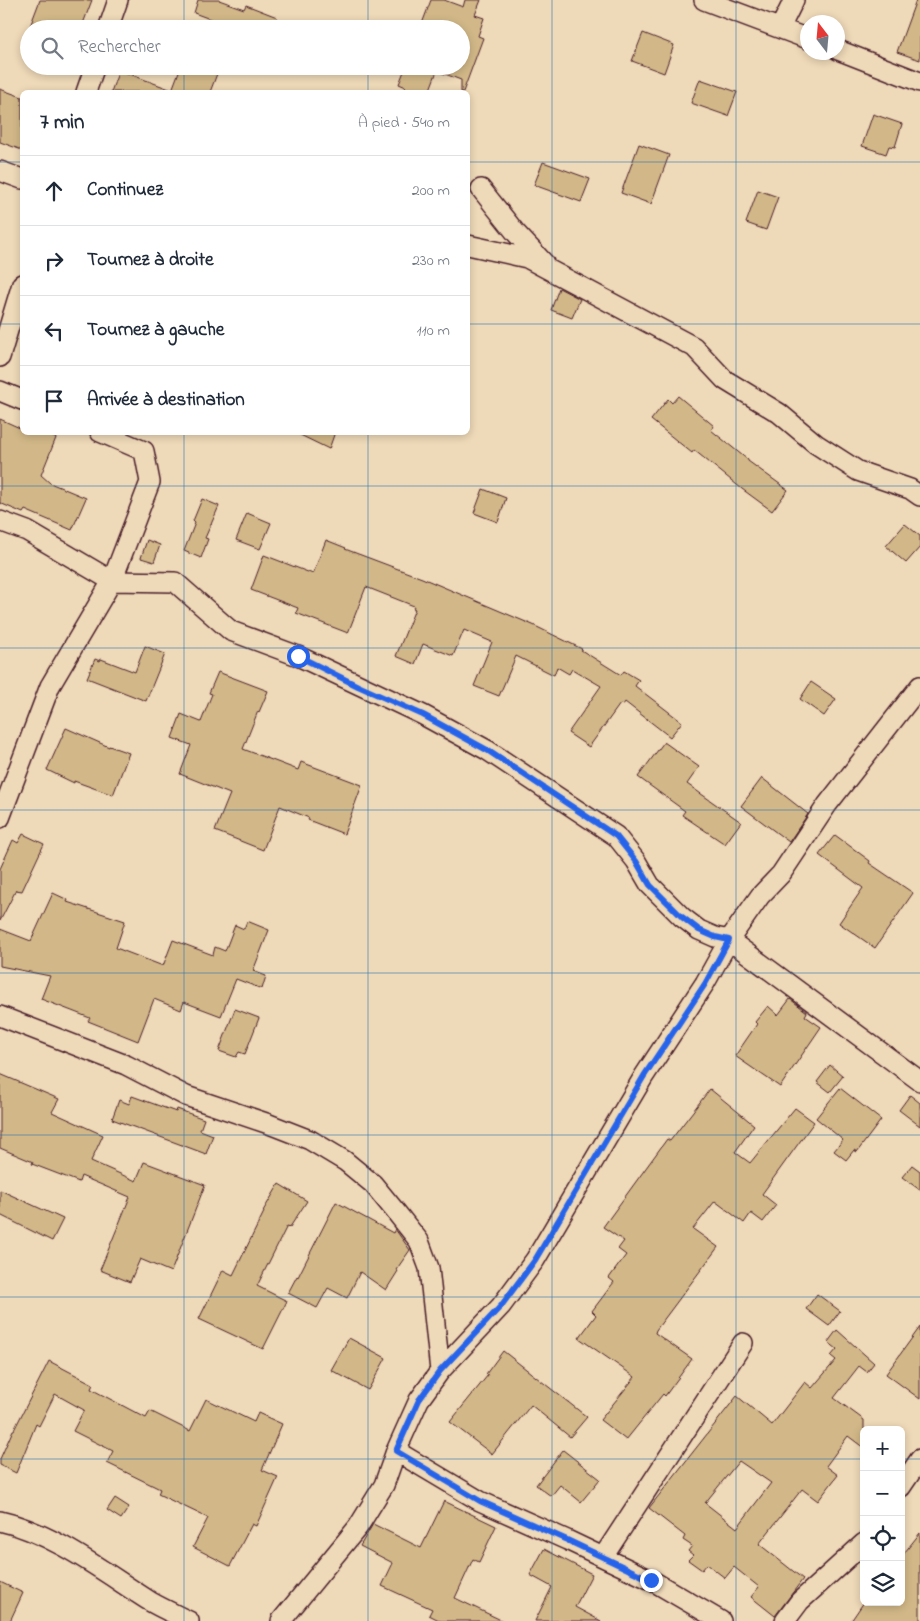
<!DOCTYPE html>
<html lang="fr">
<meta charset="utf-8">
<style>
:root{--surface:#fff;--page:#f6f6f7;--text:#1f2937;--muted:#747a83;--line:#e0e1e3}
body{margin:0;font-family:"Indie Flower",sans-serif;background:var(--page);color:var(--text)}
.controls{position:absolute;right:15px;bottom:15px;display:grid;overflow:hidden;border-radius:8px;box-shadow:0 2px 8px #0003}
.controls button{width:45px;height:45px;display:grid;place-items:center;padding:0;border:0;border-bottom:1px solid var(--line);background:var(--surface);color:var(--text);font:25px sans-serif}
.compass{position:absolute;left:800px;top:15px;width:45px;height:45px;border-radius:50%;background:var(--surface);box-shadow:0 2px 8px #0003;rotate:344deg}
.stop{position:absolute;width:15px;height:15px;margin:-11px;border:4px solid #2563eb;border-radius:50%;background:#fff}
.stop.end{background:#2563eb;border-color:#fff;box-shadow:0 1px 5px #0008}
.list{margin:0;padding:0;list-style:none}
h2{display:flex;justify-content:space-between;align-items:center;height:65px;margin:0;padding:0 20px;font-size:21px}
h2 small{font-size:16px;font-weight:400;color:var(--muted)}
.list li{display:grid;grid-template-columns:32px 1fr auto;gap:15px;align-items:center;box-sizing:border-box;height:70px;padding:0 20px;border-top:1px solid var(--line)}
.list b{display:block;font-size:19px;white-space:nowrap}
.list em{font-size:16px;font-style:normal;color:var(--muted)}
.icon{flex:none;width:28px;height:28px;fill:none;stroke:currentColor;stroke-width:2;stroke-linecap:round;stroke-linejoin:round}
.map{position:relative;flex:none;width:920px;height:1621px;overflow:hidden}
.search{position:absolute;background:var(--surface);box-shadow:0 2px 8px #0003;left:20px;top:20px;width:450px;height:55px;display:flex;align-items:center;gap:12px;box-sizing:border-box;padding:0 18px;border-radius:28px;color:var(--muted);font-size:19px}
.panel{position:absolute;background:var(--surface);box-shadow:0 2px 8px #0003;left:20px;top:90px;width:450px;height:345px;border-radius:8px}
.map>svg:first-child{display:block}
.building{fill:#d2b888;stroke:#4a1f2b;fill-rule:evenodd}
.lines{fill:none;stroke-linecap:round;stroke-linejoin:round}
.street-casing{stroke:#4a1f2b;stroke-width:22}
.street{stroke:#eed9b8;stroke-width:19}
.route{stroke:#2563eb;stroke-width:6}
.grid{fill:none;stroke:#1f6fb2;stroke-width:1;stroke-opacity:0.55}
</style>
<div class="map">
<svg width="920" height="1621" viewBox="0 0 920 1621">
<rect width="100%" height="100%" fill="#eed9b8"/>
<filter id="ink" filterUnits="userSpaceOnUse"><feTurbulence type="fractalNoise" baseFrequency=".02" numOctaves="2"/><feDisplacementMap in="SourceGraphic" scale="10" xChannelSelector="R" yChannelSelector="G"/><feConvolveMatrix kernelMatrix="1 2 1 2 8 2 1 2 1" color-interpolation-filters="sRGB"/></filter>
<g filter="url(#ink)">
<!-- building -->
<path class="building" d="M 40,0 L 92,0 L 81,29 L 29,29 Z
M 198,0 L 219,0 L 244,9 L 246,5 L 277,17 L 273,29 L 237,29 L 194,13 Z
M 431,0 L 444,0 L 463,7 L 465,0 L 481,0 L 475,15 L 484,18 L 478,36 L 483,38 L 463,92 L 461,92 L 461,80 L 437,71 L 429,92 L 403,92 L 406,87 L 399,84 L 406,66 L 461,66 L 461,29 L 420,29 Z
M 916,0 L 920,0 L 920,60 L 897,52 Z
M 643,33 L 674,45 L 664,73 L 632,61 Z
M 181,66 L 220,66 L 210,92 L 111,92 L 119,70 L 172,90 Z
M 700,79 L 737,92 L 728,116 L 691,103 Z
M 0,89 L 22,97 L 22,150 L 0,142 Z
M 873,114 L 902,124 L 895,147 L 889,146 L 886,154 L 862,146 Z
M 639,144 L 669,155 L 651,204 L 621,193 Z
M 543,162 L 590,179 L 581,202 L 534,185 Z
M 758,190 L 778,197 L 766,230 L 746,223 Z
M 559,288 L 580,299 L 572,318 L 551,310 Z
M 678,396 L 714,426 L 711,430 L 748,460 L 748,461 L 788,490 L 772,511 L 742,489 L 694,450 L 692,453 L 651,420 L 668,399 L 672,403 Z
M 0,419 L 22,429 L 22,432 L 40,432 L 56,438 L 41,475 L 50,483 L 86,498 L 72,530 L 25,510 L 23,513 L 0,503 Z
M 294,432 L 335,432 L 329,449 Z
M 483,489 L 506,498 L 498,522 L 474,513 Z
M 202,499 L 219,506 L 205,538 L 208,539 L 201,558 L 184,551 L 195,523 L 193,521 Z
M 247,513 L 271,523 L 260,549 L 236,540 Z
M 905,524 L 920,536 L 920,547 L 906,563 L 886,546 Z
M 147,540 L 160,545 L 154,562 L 141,558 Z
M 326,540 L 346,548 L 345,549 L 422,578 L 533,625 L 582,649 L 581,650 L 621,675 L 624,671 L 639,680 L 635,686 L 682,722 L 670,737 L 625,702 L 623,705 L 620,704 L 589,747 L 568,733 L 601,686 L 572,669 L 569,674 L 557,667 L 554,675 L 516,656 L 499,696 L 474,686 L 492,642 L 464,630 L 453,656 L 423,644 L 415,664 L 396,656 L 415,609 L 413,608 L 414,606 L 366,587 L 348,633 L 296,613 L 298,608 L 251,590 L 264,555 L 313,574 Z
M 145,646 L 165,654 L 146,701 L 87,678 L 95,659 L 100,661 L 101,659 L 135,672 Z
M 218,672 L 268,691 L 259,712 L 258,711 L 243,749 L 298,770 L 301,762 L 362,785 L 344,834 L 308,820 L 309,818 L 280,806 L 263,850 L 215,831 L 230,794 L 180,774 L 191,745 L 172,738 L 181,714 L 201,722 L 212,694 L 209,693 Z
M 811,682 L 836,699 L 824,716 L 800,699 Z
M 66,728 L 109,747 L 109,746 L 129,753 L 113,795 L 74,781 L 74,783 L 47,770 Z
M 664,742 L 699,767 L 687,784 L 741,822 L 725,844 L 682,815 L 685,811 L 638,777 Z
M 762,778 L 808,814 L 789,842 L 741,806 Z
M 23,834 L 44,844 L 22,891 L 16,890 L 0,921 L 0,869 L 13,840 L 18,843 Z
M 835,835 L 870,861 L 869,863 L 913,893 L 875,948 L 839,923 L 863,888 L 819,855 Z
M 53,893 L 68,900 L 67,902 L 125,921 L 116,948 L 163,966 L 173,940 L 213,955 L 215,947 L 225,951 L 235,925 L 244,929 L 247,921 L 269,930 L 253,971 L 266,976 L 262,989 L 236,979 L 221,1016 L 184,1002 L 181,1010 L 154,999 L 138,1041 L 88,1021 L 90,1018 L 41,999 L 50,976 L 0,966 L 0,929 L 31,941 Z
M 790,999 L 807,1012 L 805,1016 L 821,1027 L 780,1087 L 735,1056 L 757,1024 L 755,1022 L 768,1006 L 778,1015 Z
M 235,1009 L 259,1018 L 245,1054 L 239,1052 L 236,1057 L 219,1051 Z
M 830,1065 L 843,1076 L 830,1092 L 817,1082 Z
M 0,1074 L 59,1099 L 52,1112 L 103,1135 L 91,1161 L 136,1181 L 144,1162 L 205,1185 L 171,1272 L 140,1259 L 130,1282 L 100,1270 L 130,1197 L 81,1176 L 79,1182 L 32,1164 L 33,1162 L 0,1148 Z
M 840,1088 L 881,1120 L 857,1152 L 854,1150 L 846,1160 L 834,1151 L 843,1140 L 816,1118 Z
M 710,1089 L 754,1125 L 735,1152 L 750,1163 L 795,1108 L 814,1122 L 762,1194 L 776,1205 L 763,1222 L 751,1213 L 744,1223 L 715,1201 L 693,1229 L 718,1247 L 656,1330 L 655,1333 L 692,1359 L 665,1396 L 663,1394 L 626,1440 L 600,1420 L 635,1377 L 579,1338 L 596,1315 L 592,1311 L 614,1282 L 609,1278 L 626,1255 L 618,1249 L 624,1241 L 603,1227 L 667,1139 L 670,1141 Z
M 910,1095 L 920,1103 L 920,1126 L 899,1110 Z
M 132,1096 L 176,1112 L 177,1109 L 204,1119 L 200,1130 L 213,1135 L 206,1154 L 112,1119 L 119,1100 L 129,1104 Z
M 912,1165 L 920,1171 L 920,1190 L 902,1177 Z
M 279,1184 L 307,1201 L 290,1227 L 287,1226 L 257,1286 L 287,1301 L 263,1349 L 199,1319 L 223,1270 L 233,1275 L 264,1212 L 263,1211 Z
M 0,1190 L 63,1219 L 52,1241 L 0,1215 Z
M 336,1202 L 393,1233 L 395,1229 L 410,1250 L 396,1270 L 398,1271 L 386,1290 L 360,1272 L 347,1298 L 328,1288 L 317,1308 L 288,1293 L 297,1276 L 298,1277 Z
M 817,1294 L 840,1311 L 829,1326 L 806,1309 Z
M 920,1327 L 920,1399 L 886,1374 Z
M 837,1330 L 874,1363 L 867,1372 L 859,1366 L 834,1398 L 864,1420 L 864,1448 L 848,1436 L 826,1466 L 838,1475 L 818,1501 L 802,1489 L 759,1544 L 803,1579 L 775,1616 L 751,1597 L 759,1587 L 734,1567 L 725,1578 L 707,1564 L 702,1570 L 688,1560 L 693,1555 L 688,1551 L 692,1546 L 683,1540 L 685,1536 L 649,1508 L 737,1396 L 772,1425 L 805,1382 L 812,1388 L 836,1360 L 831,1356 L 837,1349 L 828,1342 ZM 739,1461 L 771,1483 L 737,1528 L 705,1503 Z
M 349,1338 L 386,1358 L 368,1390 L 331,1370 Z
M 503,1351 L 587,1417 L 570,1437 L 531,1405 L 492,1454 L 450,1422 L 488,1375 L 486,1374 Z
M 49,1361 L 93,1384 L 91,1389 L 146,1418 L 150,1411 L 190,1431 L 206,1399 L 254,1422 L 258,1413 L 282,1424 L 262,1470 L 278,1477 L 256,1526 L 252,1524 L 230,1566 L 193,1547 L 208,1518 L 158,1494 L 160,1489 L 107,1463 L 113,1451 L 73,1431 L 84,1410 L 55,1394 L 39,1426 L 36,1424 L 16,1473 L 0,1465 L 0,1459 L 13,1430 L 14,1430 Z
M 563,1450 L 600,1479 L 581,1502 L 560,1485 L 551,1496 L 536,1485 Z
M 115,1498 L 129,1507 L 121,1519 L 107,1510 Z
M 444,1501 L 496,1526 L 479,1562 L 473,1559 L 455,1598 L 503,1621 L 441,1621 L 429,1615 L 432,1609 L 382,1586 L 393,1563 L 360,1546 L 373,1524 L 421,1548 Z
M 920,1533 L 920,1621 L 851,1621 L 864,1602 L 901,1602 L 901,1557 Z
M 544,1549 L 592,1574 L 575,1607 L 601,1621 L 535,1621 L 552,1587 L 530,1575 Z
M 0,1582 L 23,1593 L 10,1621 L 0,1621 Z"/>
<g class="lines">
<!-- street casing -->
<g class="street-casing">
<path id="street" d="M 704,0 L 808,39
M 780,28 L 794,0
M 108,29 L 118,0
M 838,50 L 920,82
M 86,92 L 95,66
M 0,171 L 22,179
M 481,189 L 516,233 L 544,263
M 468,245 L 527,258 L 694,347 L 725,380 L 779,413 L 816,444 L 858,471 L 910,489 L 920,496
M 0,357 L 22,284
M 0,391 L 22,400
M 0,521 L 27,531 L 112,581 L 175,582 L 231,631 L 298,656 L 423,715 L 487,750 L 616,836 L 636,861 L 650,885 L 682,917 L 699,930 L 715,937 L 729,940 L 920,1081
M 0,818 L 50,686 L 112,581 L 150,482 L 144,451 L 100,432
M 0,1016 L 126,1065 L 186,1096 L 269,1124 L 310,1140 L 345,1161 L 373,1184 L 396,1212 L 419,1241 L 429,1268 L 440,1371
M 396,1451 L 480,1501 L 567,1540 L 651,1580 L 721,1621
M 901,1487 L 920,1459
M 0,1521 C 54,1533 105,1573 151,1602 C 163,1609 177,1615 189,1621
M 603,1557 L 743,1343
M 281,1621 L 358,1527 L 384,1485 L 396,1451 L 419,1400 L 440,1371 L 501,1306 L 535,1260 L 644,1076 L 705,983 L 729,940 L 760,896 L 781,874 L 827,805 L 920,686
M 785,1621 L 800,1601 L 864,1543"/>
</g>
<!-- street -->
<use href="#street" class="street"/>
</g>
</g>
<g class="lines" filter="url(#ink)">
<!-- route -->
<path class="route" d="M 298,656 L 358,686 L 423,715 L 487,750 L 616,836 L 636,861 L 650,885 L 682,917 L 699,930 L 715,937 L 729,940 L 705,984 L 644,1076 L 535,1260 L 501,1306 L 440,1371 L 419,1400 L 396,1451 L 480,1501 L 567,1540 L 651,1580"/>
</g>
<!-- grid -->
<path class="grid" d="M 184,0 L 184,29M 368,0 L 368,29M 552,0 L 552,1621M 736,0 L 736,1621M 184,66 L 184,92M 368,66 L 368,92M 0,162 L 22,162M 468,162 L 920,162M 0,324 L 22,324M 468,324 L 920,324M 184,432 L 184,1621M 368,432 L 368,1621M 0,486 L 920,486M 0,648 L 920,648M 0,810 L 920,810M 0,973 L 920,973M 0,1135 L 920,1135M 0,1297 L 920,1297M 0,1459 L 864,1459M 901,1459 L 920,1459"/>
</svg>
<div class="controls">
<button>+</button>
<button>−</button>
<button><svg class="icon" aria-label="locate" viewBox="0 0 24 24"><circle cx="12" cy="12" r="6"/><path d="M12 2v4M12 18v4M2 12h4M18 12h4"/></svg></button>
<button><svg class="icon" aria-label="layers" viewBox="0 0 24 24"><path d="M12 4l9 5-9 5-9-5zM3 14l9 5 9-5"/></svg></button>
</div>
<svg class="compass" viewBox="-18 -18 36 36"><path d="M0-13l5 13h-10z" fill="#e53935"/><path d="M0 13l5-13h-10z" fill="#747a83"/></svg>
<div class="stop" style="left:298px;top:656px"></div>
<div class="stop end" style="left:651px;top:1580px"></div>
<div class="search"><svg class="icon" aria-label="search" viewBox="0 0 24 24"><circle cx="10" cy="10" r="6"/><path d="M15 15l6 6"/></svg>Rechercher</div>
<section class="panel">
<h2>7 min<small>À pied · 540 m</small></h2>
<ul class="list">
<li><svg class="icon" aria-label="ahead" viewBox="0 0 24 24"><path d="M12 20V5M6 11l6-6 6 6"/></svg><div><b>Continuez</b></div><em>200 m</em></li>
<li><svg class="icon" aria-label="right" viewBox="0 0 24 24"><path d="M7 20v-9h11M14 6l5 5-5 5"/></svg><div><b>Tournez à droite</b></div><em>230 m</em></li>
<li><svg class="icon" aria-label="left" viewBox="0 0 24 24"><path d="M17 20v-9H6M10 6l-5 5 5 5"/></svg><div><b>Tournez à gauche</b></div><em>110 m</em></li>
<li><svg class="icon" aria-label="arrive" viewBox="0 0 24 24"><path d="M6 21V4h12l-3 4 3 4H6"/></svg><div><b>Arrivée à destination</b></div></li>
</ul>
</section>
</div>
